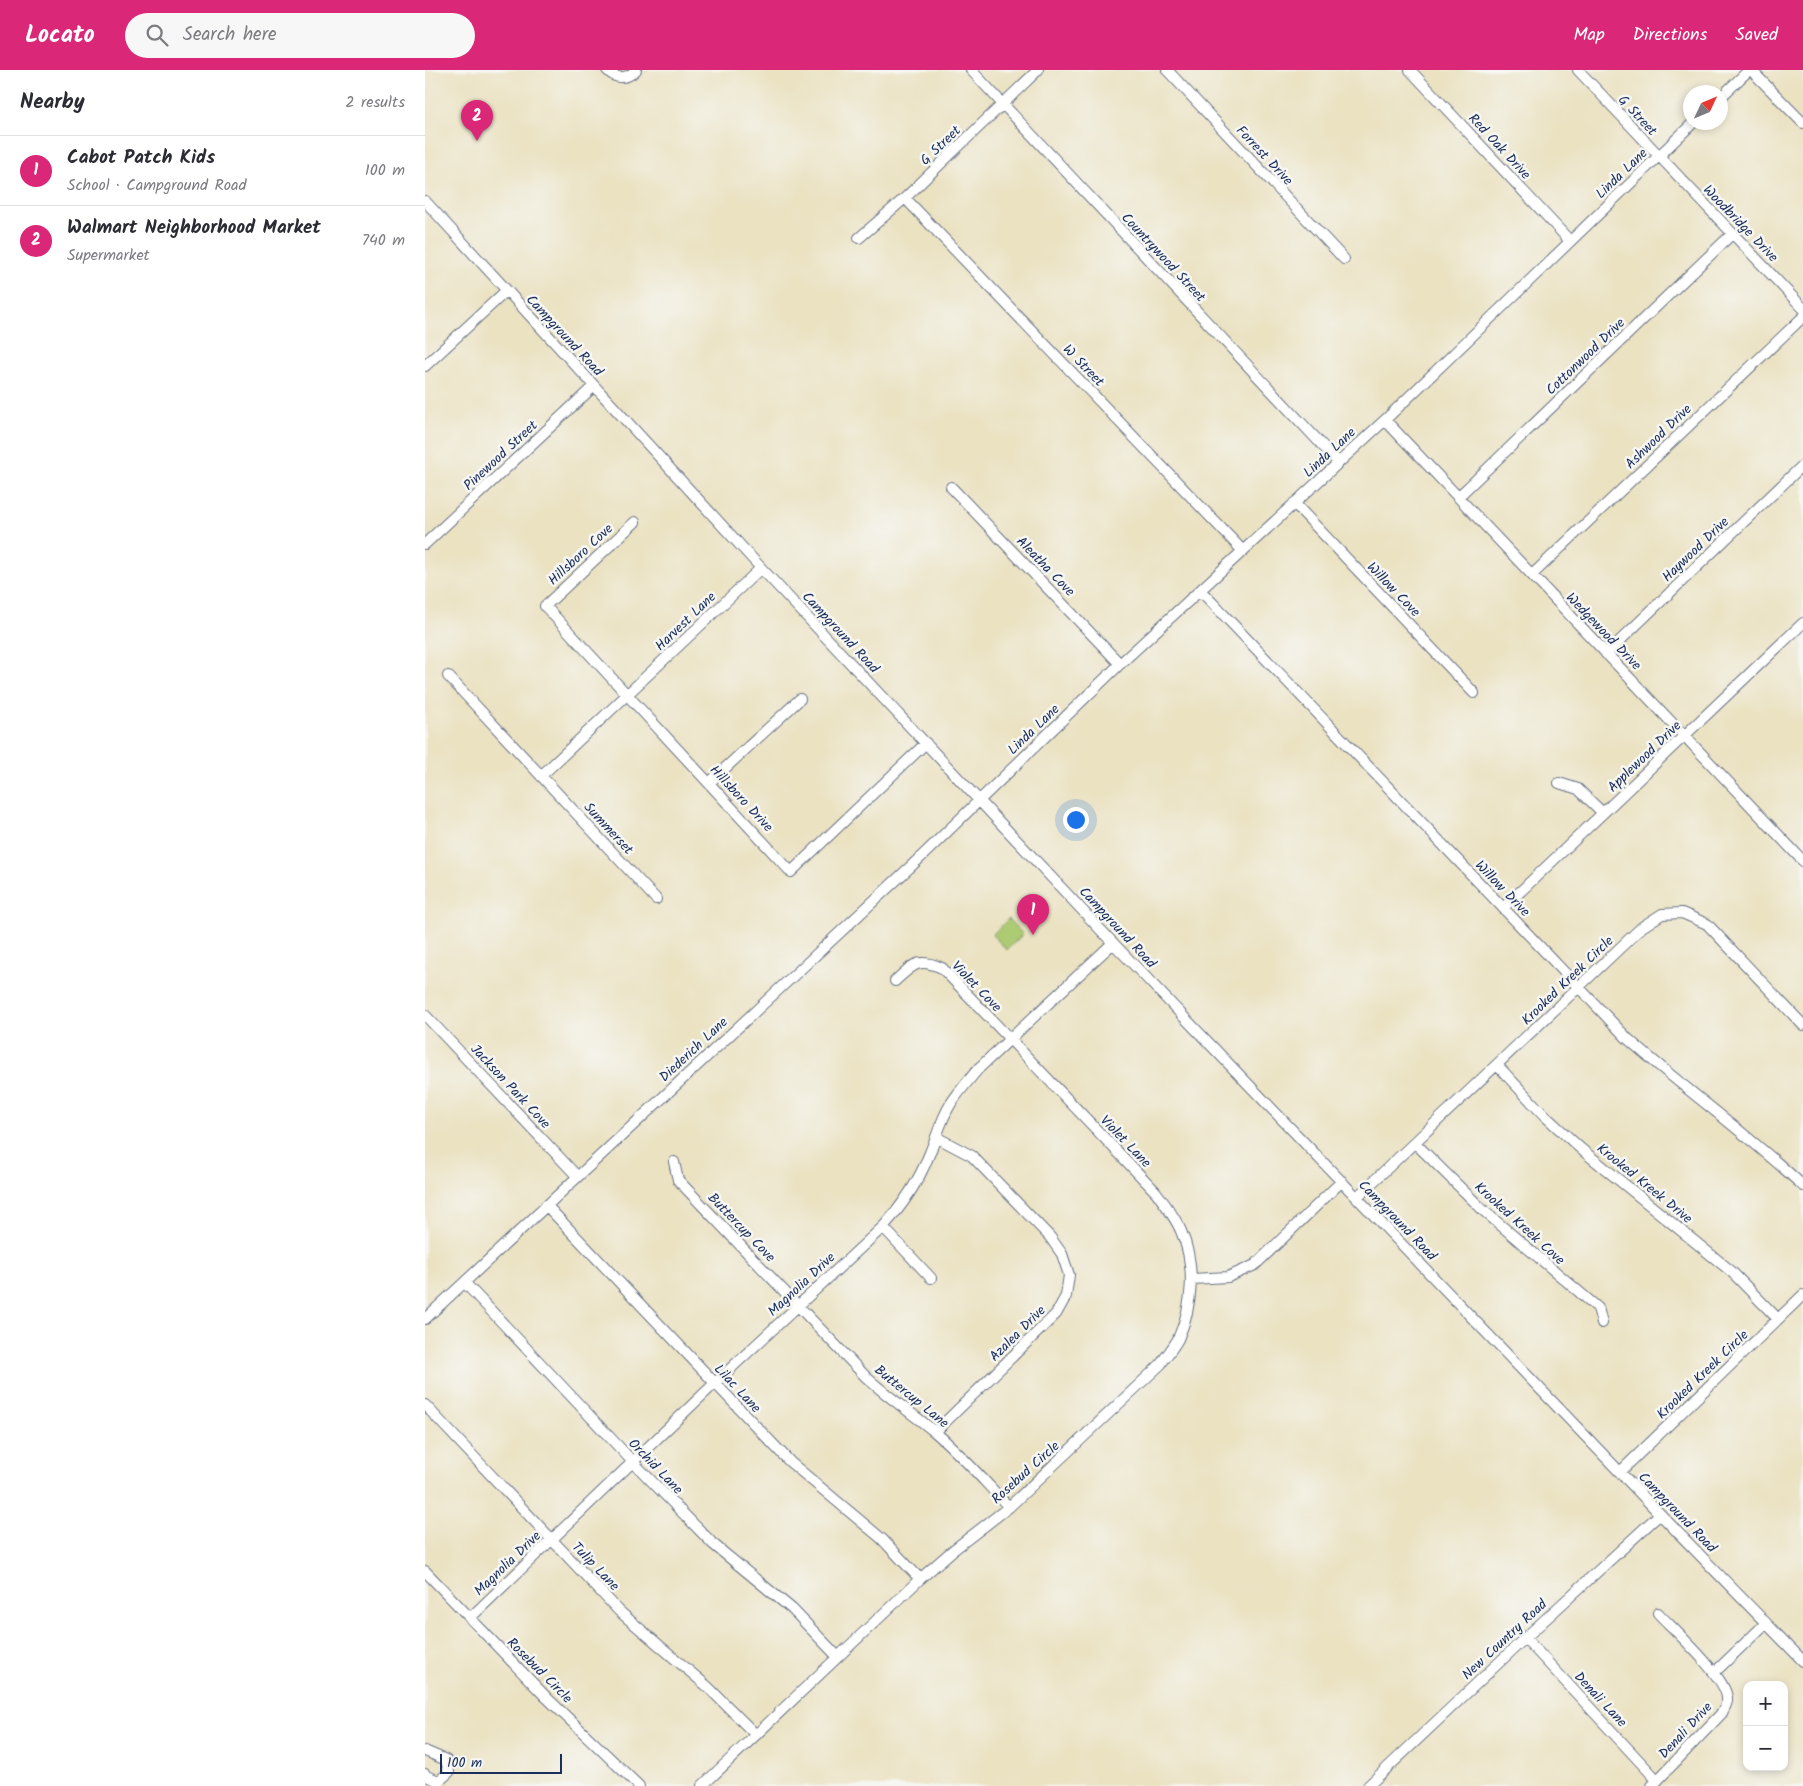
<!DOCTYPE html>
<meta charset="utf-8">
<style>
:root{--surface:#fff;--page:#f7f7f7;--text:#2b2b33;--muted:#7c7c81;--line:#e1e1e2;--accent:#db2777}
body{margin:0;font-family:Kalam,sans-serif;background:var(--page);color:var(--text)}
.controls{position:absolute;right:15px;bottom:15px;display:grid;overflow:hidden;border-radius:10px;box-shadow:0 2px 8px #0003}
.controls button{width:45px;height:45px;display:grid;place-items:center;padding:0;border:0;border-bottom:1px solid var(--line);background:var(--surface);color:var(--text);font:25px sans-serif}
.compass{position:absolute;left:1258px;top:15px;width:45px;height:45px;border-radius:50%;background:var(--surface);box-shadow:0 2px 8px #0003;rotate:46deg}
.scale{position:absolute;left:15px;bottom:12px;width:122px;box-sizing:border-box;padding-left:5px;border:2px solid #1b2f5e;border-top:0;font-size:14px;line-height:18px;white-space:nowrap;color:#1b2f5e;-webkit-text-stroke:4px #f6f6f2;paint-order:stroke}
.you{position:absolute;left:650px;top:749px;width:18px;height:18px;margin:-12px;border:4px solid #fff;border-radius:50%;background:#1a73e8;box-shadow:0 0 0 8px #1a73e833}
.badge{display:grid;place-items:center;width:32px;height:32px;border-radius:50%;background:var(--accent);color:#fff;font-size:16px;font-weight:700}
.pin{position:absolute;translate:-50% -41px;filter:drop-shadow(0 1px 2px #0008)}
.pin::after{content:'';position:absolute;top:26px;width:18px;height:15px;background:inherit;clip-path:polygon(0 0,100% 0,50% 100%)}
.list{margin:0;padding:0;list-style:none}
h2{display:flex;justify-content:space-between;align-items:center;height:65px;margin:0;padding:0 20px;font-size:21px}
h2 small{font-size:16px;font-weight:400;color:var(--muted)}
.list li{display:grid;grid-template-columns:32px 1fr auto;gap:15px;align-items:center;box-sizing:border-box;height:70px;padding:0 20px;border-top:1px solid var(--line)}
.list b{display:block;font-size:19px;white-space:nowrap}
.list p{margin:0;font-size:16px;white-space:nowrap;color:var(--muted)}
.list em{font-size:16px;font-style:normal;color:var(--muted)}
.icon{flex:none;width:28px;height:28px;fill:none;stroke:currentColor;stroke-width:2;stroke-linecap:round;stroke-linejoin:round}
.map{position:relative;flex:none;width:1378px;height:1716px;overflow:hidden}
header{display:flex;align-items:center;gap:30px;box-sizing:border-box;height:70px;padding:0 25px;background:var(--accent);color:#fff}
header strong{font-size:24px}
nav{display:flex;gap:28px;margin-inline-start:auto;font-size:18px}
.search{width:350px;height:45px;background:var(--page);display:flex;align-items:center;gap:12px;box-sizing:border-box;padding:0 18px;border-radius:28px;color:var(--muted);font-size:19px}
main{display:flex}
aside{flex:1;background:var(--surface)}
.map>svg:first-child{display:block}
.green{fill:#accb73;stroke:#647d68}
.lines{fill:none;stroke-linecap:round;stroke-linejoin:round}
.minor-casing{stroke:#646e81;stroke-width:12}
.minor{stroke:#fff;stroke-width:10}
.labels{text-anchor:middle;stroke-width:5;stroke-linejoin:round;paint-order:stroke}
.street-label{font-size:14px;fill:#1b2f5e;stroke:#f6f6f2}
</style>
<header>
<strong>Locato</strong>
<div class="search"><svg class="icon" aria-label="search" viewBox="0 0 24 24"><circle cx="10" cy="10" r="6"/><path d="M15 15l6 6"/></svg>Search here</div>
<nav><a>Map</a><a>Directions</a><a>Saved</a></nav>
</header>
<main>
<aside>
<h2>Nearby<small>2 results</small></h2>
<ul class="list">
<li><span class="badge">1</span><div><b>Cabot Patch Kids</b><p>School · Campground Road</p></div><em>100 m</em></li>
<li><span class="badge">2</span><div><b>Walmart Neighborhood Market</b><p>Supermarket</p></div><em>740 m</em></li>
</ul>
</aside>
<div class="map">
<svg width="1378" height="1716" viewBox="0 0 1378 1716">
<rect width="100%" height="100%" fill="#f6f6f2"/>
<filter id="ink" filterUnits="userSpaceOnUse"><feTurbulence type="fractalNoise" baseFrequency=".02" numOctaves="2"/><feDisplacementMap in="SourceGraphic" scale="10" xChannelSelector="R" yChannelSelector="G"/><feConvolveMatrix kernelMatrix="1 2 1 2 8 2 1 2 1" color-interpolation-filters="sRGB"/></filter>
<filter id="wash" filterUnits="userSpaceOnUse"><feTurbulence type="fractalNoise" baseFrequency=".0096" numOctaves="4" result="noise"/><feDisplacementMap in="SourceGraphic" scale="20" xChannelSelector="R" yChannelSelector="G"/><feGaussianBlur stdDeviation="1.12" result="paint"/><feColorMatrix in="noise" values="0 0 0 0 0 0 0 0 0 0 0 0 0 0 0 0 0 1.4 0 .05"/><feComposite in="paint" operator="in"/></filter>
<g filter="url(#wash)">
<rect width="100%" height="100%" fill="#ebe2c2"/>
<!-- green -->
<path class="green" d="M 583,849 L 598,864 L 582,880 L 567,865 Z"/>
</g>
<g filter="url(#ink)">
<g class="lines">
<!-- minor casing -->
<g class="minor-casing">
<path id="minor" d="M 182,0 C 191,10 202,9 211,0
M 546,0 L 913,392
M 742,0 L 919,189
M 985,0 L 1145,171
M 1153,0 L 1378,238
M 1326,0 L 1378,53
M 1296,27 L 1324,0
M 480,128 L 818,481
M 0,131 L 336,498 L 688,873 L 1235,1444 L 1378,1591
M 434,168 L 480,128 L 613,0
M 0,296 L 81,221
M 960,350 L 1378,791
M 526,417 L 695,594
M 1033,427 L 1307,164
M 869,433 L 1049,623
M 210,452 L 120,536 L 366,802 L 501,673
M 0,474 L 169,316
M 1107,505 L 1378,247
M 776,521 L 1202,968 C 1259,1019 1322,1063 1378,1116
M 1181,584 L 1378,395
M 23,606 L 231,829
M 116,706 L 336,498
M 284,713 L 375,629
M 1134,713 L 1153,719 L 1178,743
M 1078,838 L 1378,553
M 0,945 L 152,1106
M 1072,995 L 1118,1044 L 1156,1079 L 1307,1202 L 1353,1249
M 990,1073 L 1059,1141 L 1173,1238 L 1177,1253
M 249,1092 L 253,1110 L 441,1307 C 463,1327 488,1344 511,1363 C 537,1385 560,1412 584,1437
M 932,1127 L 1217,857 L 1237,844 L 1257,843 L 1282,854 L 1378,955
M 121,1135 L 365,1392 L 457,1469 L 495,1509
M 458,1157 L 506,1208
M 767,1209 L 803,1207 L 830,1195 L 917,1111
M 40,1213 L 208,1392 L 288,1474 L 367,1539 L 413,1587
M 0,1249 L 497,786 L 695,594 L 960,350 L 1269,52
M 0,1335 L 194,1541 L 283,1617 L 331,1665
M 510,1362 L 631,1244 L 641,1226 L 644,1205 L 637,1184 L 625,1167 L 547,1086 L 511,1067
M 1195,1402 L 1378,1225
M 0,1501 L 121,1627 L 214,1716
M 45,1548 L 290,1313 L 458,1157 C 478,1135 493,1113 504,1085 C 511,1069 516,1050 525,1035 C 533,1022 544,1010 554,998 L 688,873
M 1100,1568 L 1232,1710
M 1290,1602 L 1341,1553
M 0,1681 L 21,1690 L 24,1702 L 14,1711 L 1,1706 L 0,1704
M 277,1716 L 495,1509 L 527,1481 L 584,1437 L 736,1294 C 741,1286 748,1278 753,1269 C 768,1235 771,1195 756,1161 C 750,1147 740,1134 731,1122 L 517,898 C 492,887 488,895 470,911
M 943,1716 L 1100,1568 L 1235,1444
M 1227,1716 L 1297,1643 C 1299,1638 1303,1633 1302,1628 C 1301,1607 1249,1560 1233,1543"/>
</g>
<!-- minor -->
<use href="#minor" class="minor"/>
</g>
</g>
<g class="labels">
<!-- street labels -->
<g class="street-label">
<text transform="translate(1213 45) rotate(47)" y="5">G Street</text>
<text transform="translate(515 75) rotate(-44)" y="5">G Street</text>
<text transform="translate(1075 76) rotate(47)" y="5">Red Oak Drive</text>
<text transform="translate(840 85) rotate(47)" y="5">Forrest Drive</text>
<text transform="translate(1196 103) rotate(-44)" y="5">Linda Lane</text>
<text transform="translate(1316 153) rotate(46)" y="5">Woodbridge Drive</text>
<text transform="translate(739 187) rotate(47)" y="5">Countrywood Street</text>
<text transform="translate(140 265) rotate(47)" y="5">Campground Road</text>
<text transform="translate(1160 286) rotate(-44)" y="5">Cottonwood Drive</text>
<text transform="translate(659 295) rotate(46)" y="5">W Street</text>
<text transform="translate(1233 366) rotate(-44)" y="5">Ashwood Drive</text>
<text transform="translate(904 382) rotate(-43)" y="5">Linda Lane</text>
<text transform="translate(75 385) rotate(-43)" y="5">Pinewood Street</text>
<text transform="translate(1270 479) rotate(-44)" y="5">Haywood Drive</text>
<text transform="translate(155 484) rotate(-43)" y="5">Hillsboro Cove</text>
<text transform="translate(621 496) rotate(46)" y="5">Aleatha Cove</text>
<text transform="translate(969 519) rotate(46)" y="5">Willow Cove</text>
<text transform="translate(260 551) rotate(-44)" y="5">Harvest Lane</text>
<text transform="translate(1179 561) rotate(46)" y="5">Wedgewood Drive</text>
<text transform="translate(416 562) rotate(47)" y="5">Campground Road</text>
<text transform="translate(608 659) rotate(-44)" y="5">Linda Lane</text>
<text transform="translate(1219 686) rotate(-44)" y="5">Applewood Drive</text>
<text transform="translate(317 728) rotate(47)" y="5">Hillsboro Drive</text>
<text transform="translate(184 758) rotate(47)" y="5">Summerset</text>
<text transform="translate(1078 818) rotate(46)" y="5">Willow Drive</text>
<text transform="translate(693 857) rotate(47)" y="5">Campground Road</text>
<text transform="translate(1142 910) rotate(-44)" y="5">Krooked Kreek Circle</text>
<text transform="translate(552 916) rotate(46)" y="5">Violet Cove</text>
<text transform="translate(268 979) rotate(-43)" y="5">Diederich Lane</text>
<text transform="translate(86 1016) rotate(47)" y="5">Jackson Park Cove</text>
<text transform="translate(701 1071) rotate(46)" y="5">Violet Lane</text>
<text transform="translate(1220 1113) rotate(39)" y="5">Krooked Kreek Drive</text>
<text transform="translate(973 1150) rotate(46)" y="5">Campground Road</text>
<text transform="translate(1095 1153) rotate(42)" y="5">Krooked Kreek Cove</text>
<text transform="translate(317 1157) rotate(46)" y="5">Buttercup Cove</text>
<text transform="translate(376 1214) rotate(-43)" y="5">Magnolia Drive</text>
<text transform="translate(592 1263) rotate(-45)" y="5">Azalea Drive</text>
<text transform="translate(1277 1304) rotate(-44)" y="5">Krooked Kreek Circle</text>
<text transform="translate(313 1318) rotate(47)" y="5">Lilac Lane</text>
<text transform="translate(487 1326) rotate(39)" y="5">Buttercup Lane</text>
<text transform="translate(231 1396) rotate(46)" y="5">Orchid Lane</text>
<text transform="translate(600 1402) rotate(-42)" y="5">Rosebud Circle</text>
<text transform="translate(1253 1442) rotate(46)" y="5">Campground Road</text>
<text transform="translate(82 1493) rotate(-44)" y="5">Magnolia Drive</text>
<text transform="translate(171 1496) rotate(46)" y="5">Tulip Lane</text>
<text transform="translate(1079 1569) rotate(-43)" y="5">New Country Road</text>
<text transform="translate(115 1600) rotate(45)" y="5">Rosebud Circle</text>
<text transform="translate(1176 1629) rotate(47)" y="5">Denali Lane</text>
<text transform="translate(1260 1660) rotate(-47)" y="5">Denali Drive</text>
</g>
</g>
</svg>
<div class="controls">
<button>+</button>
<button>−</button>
</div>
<svg class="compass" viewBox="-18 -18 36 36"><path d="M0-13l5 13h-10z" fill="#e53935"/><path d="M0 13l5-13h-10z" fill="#7c7c81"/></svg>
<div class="scale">100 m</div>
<div class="you"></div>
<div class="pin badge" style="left:608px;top:865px">1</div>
<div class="pin badge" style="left:52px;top:71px">2</div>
</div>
</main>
